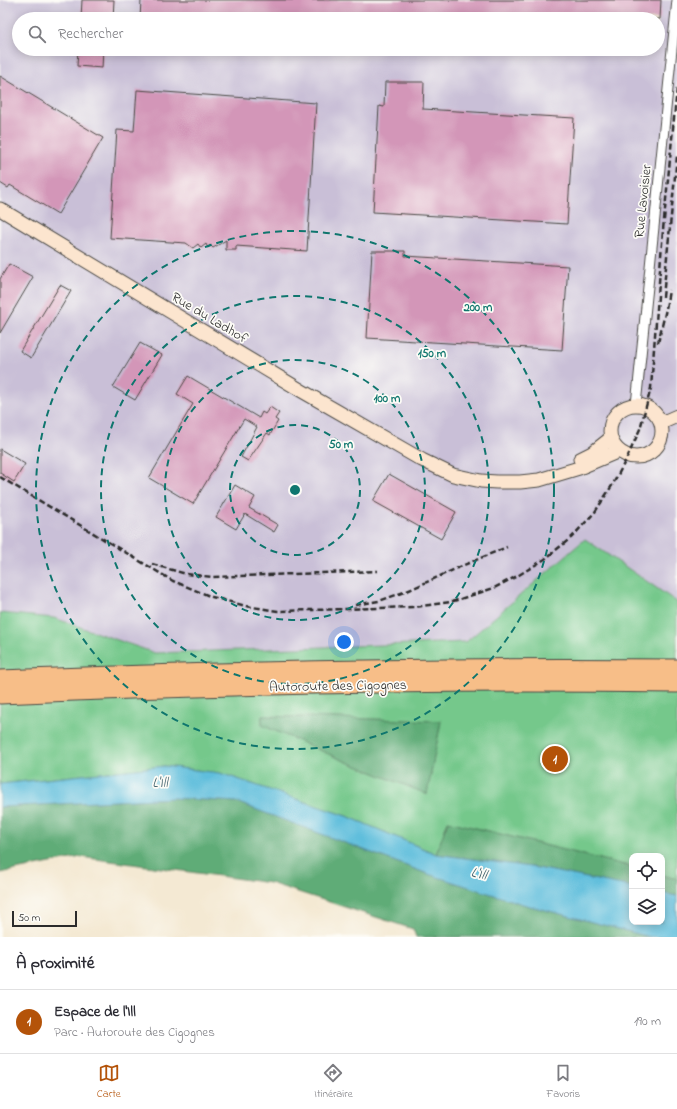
<!DOCTYPE html>
<html lang="fr">
<meta charset="utf-8">
<style>
:root{--surface:#fff;--page:#f2f2f3;--text:#2b2b33;--muted:#7c7c81;--line:#e1e1e2;--accent:#b45309}
body{margin:0;font-family:"Indie Flower",sans-serif;background:var(--page);color:var(--text)}
.controls{position:absolute;right:12px;bottom:12px;display:grid;overflow:hidden;border-radius:8px;box-shadow:0 2px 10px #0003}
.controls button{width:36px;height:36px;display:grid;place-items:center;padding:0;border:0;border-bottom:1px solid var(--line);background:var(--surface);color:var(--text);font:20px sans-serif}
.scale{position:absolute;left:12px;bottom:10px;width:65px;box-sizing:border-box;padding-left:4px;border:2px solid #2b2b2b;border-top:0;font-size:11px;line-height:14px;white-space:nowrap;color:#2b2b2b;-webkit-text-stroke:3px #fdfcf7;paint-order:stroke}
.you{position:absolute;left:344px;top:642px;width:14px;height:14px;margin:-10px;border:3px solid #fff;border-radius:50%;background:#1a73e8;box-shadow:0 0 0 6px #1a73e833}
.badge{display:grid;place-items:center;width:26px;height:26px;border-radius:50%;background:var(--accent);color:#fff;font-size:13px;font-weight:700}
.pin{position:absolute;translate:-50% -50%;border:2px solid #fff;box-shadow:0 1px 4px #0006}
.list{margin:0;padding:0;list-style:none}
h2{display:flex;justify-content:space-between;align-items:center;height:52px;margin:0;padding:0 16px;font-size:17px}
h2 small{font-size:13px;font-weight:400;color:var(--muted)}
.list li{display:grid;grid-template-columns:26px 1fr auto;gap:12px;align-items:center;box-sizing:border-box;height:64px;padding:0 16px;border-top:1px solid var(--line)}
.list b{display:block;font-size:15px;white-space:nowrap}
.list p{margin:0;font-size:13px;white-space:nowrap;color:var(--muted)}
.list em{font-size:13px;font-style:normal;color:var(--muted)}
.icon{flex:none;width:22px;height:22px;fill:none;stroke:currentColor;stroke-width:2;stroke-linecap:round;stroke-linejoin:round}
.map{position:relative;flex:none;width:677px;height:937px;overflow:hidden}
.search{position:absolute;background:var(--surface);box-shadow:0 2px 10px #0003;left:12px;right:12px;top:12px;height:44px;display:flex;align-items:center;gap:10px;box-sizing:border-box;padding:0 14px;border-radius:22px;color:var(--muted);font-size:15px}
.sheet{height:116px;background:var(--surface)}
nav{display:flex;justify-content:space-around;align-items:center;box-sizing:border-box;height:56px;border-top:1px solid var(--line);background:var(--surface);font-size:11px;color:var(--muted)}
nav a{display:grid;justify-items:center;gap:2px}
nav .on{color:var(--accent)}
.map>svg:first-child{display:block}
.industrial{fill:#c9bfd7;fill-rule:evenodd}
.green{fill:#74c88b;stroke:#507a5b;fill-rule:evenodd}
.forest{fill:#5fac77;stroke:#456c51}
.water{fill:#5ebedc;stroke:#447484}
.building{fill:#d396b8}
.lines{fill:none;stroke-linecap:round;stroke-linejoin:round}
.street-casing{stroke:#494844;stroke-width:11}
.secondary-casing{stroke:#494844;stroke-width:15}
.highway-casing{stroke:#494844;stroke-width:19}
.street{stroke:#fff;stroke-width:9}
.secondary{stroke:#fce5cf;stroke-width:13}
.highway{stroke:#f7be88;stroke-width:17}
.rail{stroke:#2b2b2b;stroke-width:2.5;stroke-dasharray:6 3;stroke-linecap:butt}
.ring{fill:none;stroke:#0f766e;stroke-width:2;stroke-dasharray:7 5}
.labels{text-anchor:middle;stroke-width:3.5;stroke-linejoin:round;paint-order:stroke}
.street-label{font-size:14px;fill:#2b2b2b;stroke:#fdfcf7}
.water-label{font-size:15px;font-style:italic;fill:#3d5e69;stroke:#fdfcf7}
.centre{fill:#0f766e;stroke:#fdfcf7;stroke-width:2}
.ring-label{font-size:12px;text-anchor:middle;font-weight:bold;fill:#0f766e;stroke:#fdfcf7;stroke-width:3.5;stroke-linejoin:round;paint-order:stroke}
</style>
<div class="map">
<svg width="677" height="937" viewBox="0 0 677 937">
<rect width="100%" height="100%" fill="#fdfcf7"/>
<filter id="ink" filterUnits="userSpaceOnUse"><feTurbulence type="fractalNoise" baseFrequency=".025" numOctaves="2"/><feDisplacementMap in="SourceGraphic" scale="8" xChannelSelector="R" yChannelSelector="G"/><feConvolveMatrix kernelMatrix="1 2 1 2 8 2 1 2 1" color-interpolation-filters="sRGB"/></filter>
<filter id="wash" filterUnits="userSpaceOnUse"><feTurbulence type="fractalNoise" baseFrequency=".012" numOctaves="4" result="noise"/><feDisplacementMap in="SourceGraphic" scale="16" xChannelSelector="R" yChannelSelector="G"/><feGaussianBlur stdDeviation="0.9" result="paint"/><feColorMatrix in="noise" values="0 0 0 0 0 0 0 0 0 0 0 0 0 0 0 0 0 1.4 0 .05"/><feComposite in="paint" operator="in"/></filter>
<g filter="url(#wash)">
<rect width="100%" height="100%" fill="#f4e9d3"/>
<!-- industrial -->
<path class="industrial" d="M 0,0 L 677,0 L 677,605 L 579,544 L 466,642 L 155,653 L 54,618 L 0,613 ZM 19,19 L 658,19 L 658,49 L 19,49 Z"/>
<!-- green -->
<path class="green" d="M 585,539 L 677,602 L 677,879 L 662,875 L 662,856 L 632,856 L 632,867 L 448,821 L 436,854 L 349,817 L 220,773 L 164,766 L 0,784 L 0,613 L 54,618 L 155,653 L 466,642 ZM 262,716 L 441,721 L 427,794 L 347,762 L 262,725 Z"/>
<!-- forest -->
<path class="forest" d="M 262,716 L 441,721 L 427,794 L 347,762 L 262,725 Z
M 173,798 L 236,802 L 428,874 L 526,905 L 650,937 L 416,937 L 413,929 L 270,883 L 81,857 L 0,873 L 0,807 Z
M 448,821 L 632,867 L 632,887 L 538,868 L 436,854 Z
M 662,875 L 677,879 L 677,896 L 662,893 Z"/>
<!-- water -->
<path class="water" d="M 164,766 L 220,773 L 349,817 L 436,854 L 538,868 L 632,887 L 632,922 L 662,922 L 662,893 L 677,896 L 677,937 L 650,937 L 526,905 L 428,874 L 236,802 L 173,798 L 0,807 L 0,784 Z"/>
<g id="blocks">
<!-- building -->
<path class="building" d="M 82,0 L 114,0 L 113,19 L 81,19 Z
M 141,0 L 661,0 L 660,19 L 140,19 Z
M 78,49 L 103,49 L 102,68 L 77,66 Z
M 0,76 L 103,138 L 58,214 L 10,185 L 8,188 L 0,183 Z
M 385,82 L 424,82 L 423,109 L 574,118 L 567,224 L 373,212 L 379,106 L 384,107 Z
M 137,90 L 316,103 L 307,251 L 236,246 L 236,250 L 226,250 L 226,240 L 213,248 L 210,245 L 208,248 L 206,244 L 201,248 L 198,244 L 193,248 L 186,243 L 110,238 L 117,130 L 134,131 Z
M 372,251 L 405,251 L 405,256 L 568,266 L 562,350 L 367,338 Z
M 9,264 L 33,277 L 0,333 L 0,279 Z
M 60,285 L 71,291 L 31,358 L 20,351 Z
M 140,343 L 162,355 L 135,400 L 113,387 Z
M 188,376 L 259,418 L 262,412 L 265,414 L 270,407 L 279,413 L 275,419 L 278,421 L 270,435 L 267,433 L 248,461 L 241,457 L 257,427 L 244,419 L 193,504 L 149,478 L 193,404 L 177,394 Z
M 0,449 L 25,464 L 14,482 L 0,473 Z
M 389,474 L 456,512 L 441,539 L 373,501 Z
M 235,485 L 255,497 L 249,508 L 278,525 L 274,532 L 245,514 L 236,529 L 216,517 Z"/>
</g>
</g>
<g filter="url(#ink)">
<use href="#blocks" fill-opacity="0" stroke="#494844" stroke-width="1"/>
<g class="lines">
<!-- street casing -->
<g class="street-casing">
<path id="street" d="M 636,405 L 677,0"/>
</g>
<!-- secondary casing -->
<g class="secondary-casing">
<path id="secondary" d="M 0,209 L 302,391 L 422,460 L 453,475 L 481,481 L 497,482 L 520,482 L 539,480 L 579,468 L 619,451
M610 431a26 26 0 1 1 52 0a26 26 0 1 1-52 0Z
M 661,423 L 677,416
M 580,459 L 592,453 L 611,438"/>
</g>
<!-- highway casing -->
<g class="highway-casing">
<path id="highway" d="M 0,679 C 226,670 451,666 677,668
M 0,695 C 225,685 451,681 677,684"/>
</g>
<!-- street -->
<use href="#street" class="street"/>
<!-- secondary -->
<use href="#secondary" class="secondary"/>
<!-- highway -->
<use href="#highway" class="highway"/>
<!-- rail -->
<path class="rail" d="M 663,297 L 677,156
M 658,343 L 666,309 L 669,290
M 0,477 L 173,581 L 212,597 L 246,606 L 278,611 L 415,607 L 451,602 L 494,588 L 519,575 L 545,559 L 572,537 L 595,512 L 613,484 L 628,456 L 640,429 L 651,388 L 663,230 L 677,88
M 152,564 L 186,574 L 212,577 L 378,571
M 355,605 L 379,601 L 407,591 L 464,565 L 507,547"/>
</g>
</g>
<!-- distance rings -->
<g class="ring">
<circle cx="295" cy="490" r="65"/>
<circle cx="295" cy="490" r="130"/>
<circle cx="295" cy="490" r="194"/>
<circle cx="295" cy="490" r="259"/>
</g>
<g class="labels">
<!-- street labels -->
<g class="street-label">
<text transform="translate(642 201) rotate(-84)" y="5">Rue Lavoisier</text>
<text transform="translate(210 317) rotate(31)" y="5">Rue du Ladhof</text>
<text transform="translate(338 685) rotate(-1)" y="5">Autoroute des Cigognes</text>
</g>
<!-- water labels -->
<g class="water-label">
<text x="160" y="787">L'Ill</text>
<text transform="translate(479 873) rotate(14)" y="5">L'Ill</text>
</g>
</g>
<circle cx="295" cy="490" r="6" class="centre"/>
<g class="ring-label">
<text x="478" y="311">200 m</text>
<text x="432" y="357">150 m</text>
<text x="387" y="402">100 m</text>
<text x="341" y="448">50 m</text>
</g>
</svg>
<div class="controls">
<button><svg class="icon" aria-label="locate" viewBox="0 0 24 24"><circle cx="12" cy="12" r="6"/><path d="M12 2v4M12 18v4M2 12h4M18 12h4"/></svg></button>
<button><svg class="icon" aria-label="layers" viewBox="0 0 24 24"><path d="M12 4l9 5-9 5-9-5zM3 14l9 5 9-5"/></svg></button>
</div>
<div class="scale">50 m</div>
<div class="you"></div>
<div class="pin badge" style="left:555px;top:759px">1</div>
<div class="search"><svg class="icon" aria-label="search" viewBox="0 0 24 24"><circle cx="10" cy="10" r="6"/><path d="M15 15l6 6"/></svg>Rechercher</div>
</div>
<section class="sheet">
<h2>À proximité<small></small></h2>
<ul class="list">
<li><span class="badge">1</span><div><b>Espace de l'Ill</b><p>Parc · Autoroute des Cigognes</p></div><em>190 m</em></li>
</ul>
</section>
<nav>
<a class="on"><svg class="icon" aria-label="map" viewBox="0 0 24 24"><path d="M3 6l6-2 6 2 6-2v14l-6 2-6-2-6 2zM9 4v14M15 6v14"/></svg>Carte</a>
<a><svg class="icon" aria-label="directions" viewBox="0 0 24 24"><path d="M12 3l9 9-9 9-9-9zM9 14v-3h6M13 9l2 2-2 2"/></svg>Itinéraire</a>
<a><svg class="icon" aria-label="saved" viewBox="0 0 24 24"><path d="M7 4h10v16l-5-4-5 4z"/></svg>Favoris</a>
</nav>
